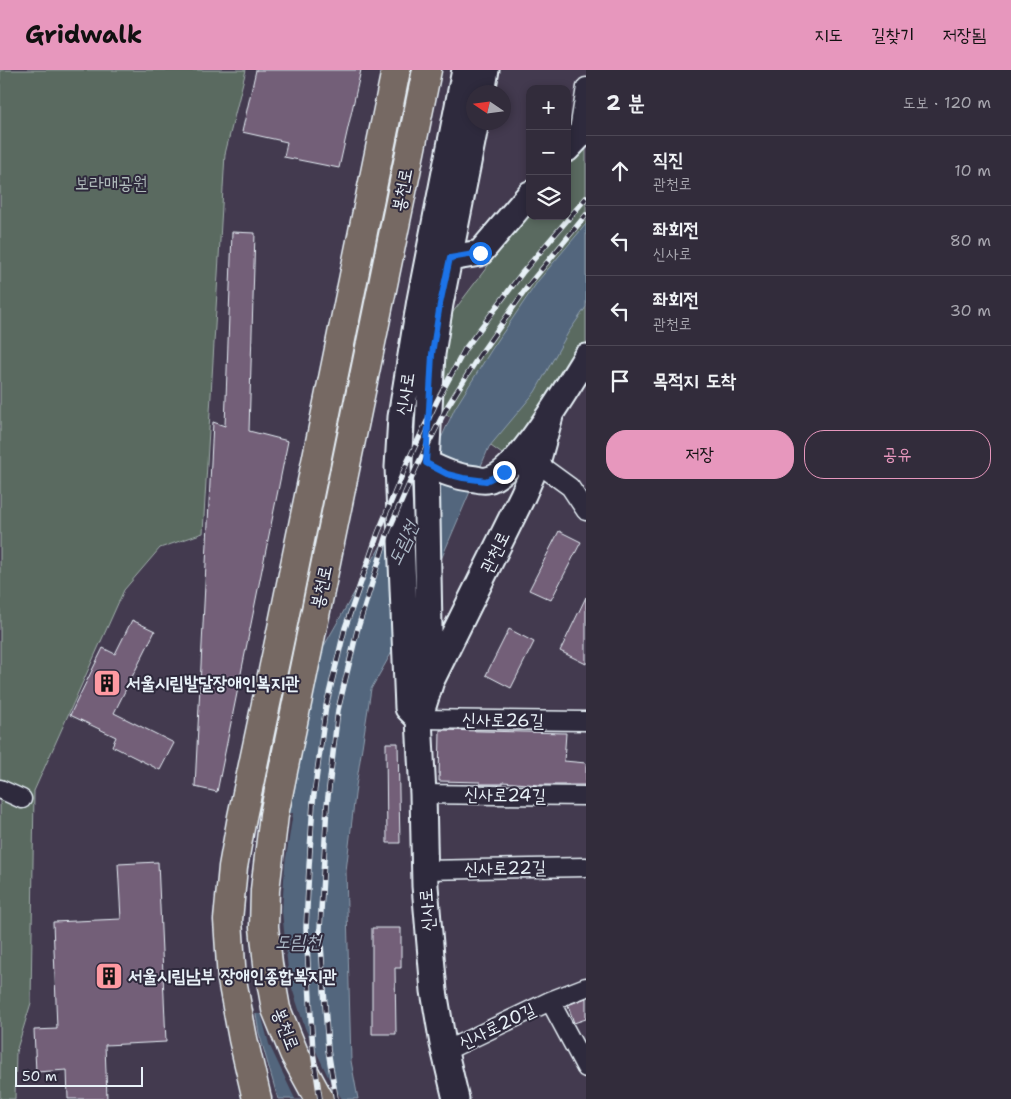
<!DOCTYPE html>
<html lang="ko">
<meta charset="utf-8">
<style>
:root{--surface:#322c3b;--page:#3d3846;--text:#f1f3f6;--muted:#a8a7af;--line:#4d4855;--accent:#e797bd}
body{margin:0;font-family:"Shantell Sans","Poor Story",sans-serif;background:var(--page);color:var(--text)}
.controls{position:absolute;right:15px;top:15px;display:grid;overflow:hidden;border-radius:10px;box-shadow:0 2px 8px #0003}
.controls button{width:45px;height:45px;display:grid;place-items:center;padding:0;border:0;border-bottom:1px solid var(--line);background:var(--surface);color:var(--text);font:25px sans-serif}
.compass{position:absolute;left:466px;top:15px;width:45px;height:45px;border-radius:50%;background:var(--surface);box-shadow:0 2px 8px #0003;rotate:283deg}
.scale{position:absolute;left:15px;bottom:12px;width:128px;box-sizing:border-box;padding-left:5px;border:2px solid #e8f1f8;border-top:0;font-size:14px;line-height:18px;white-space:nowrap;color:#e8f1f8;-webkit-text-stroke:4px #2f2a3d;paint-order:stroke}
.stop{position:absolute;width:15px;height:15px;margin:-11px;border:4px solid #1a73e8;border-radius:50%;background:#fff}
.stop.end{background:#1a73e8;border-color:#fff;box-shadow:0 1px 5px #0008}
.list{margin:0;padding:0;list-style:none}
h2{display:flex;justify-content:space-between;align-items:center;height:65px;margin:0;padding:0 20px;font-size:21px}
h2 small{font-size:16px;font-weight:400;color:var(--muted)}
.list li{display:grid;grid-template-columns:32px 1fr auto;gap:15px;align-items:center;box-sizing:border-box;height:70px;padding:0 20px;border-top:1px solid var(--line)}
.list b{display:block;font-size:19px;white-space:nowrap}
.list p{margin:0;font-size:16px;white-space:nowrap;color:var(--muted)}
.list em{font-size:16px;font-style:normal;color:var(--muted)}
.actions{display:flex;gap:10px;padding:15px 20px}
.actions a{flex:1;padding:11px 0;border:1px solid var(--accent);border-radius:20px;text-align:center;font-size:18px;color:var(--accent)}
.actions .main{background:var(--accent);color:#111}
.icon{flex:none;width:28px;height:28px;fill:none;stroke:currentColor;stroke-width:2;stroke-linecap:round;stroke-linejoin:round}
.map{position:relative;flex:none;width:586px;height:1029px;overflow:hidden}
header{display:flex;align-items:center;gap:30px;box-sizing:border-box;height:70px;padding:0 25px;background:var(--accent);color:#111}
header strong{font-size:24px}
nav{display:flex;gap:28px;margin-inline-start:auto;font-size:18px}
main{display:flex}
aside{flex:1;background:var(--surface)}
.map>svg:first-child{display:block}
.green{fill:#5a6a60;stroke:#a1aeac}
.water{fill:#52667d;stroke:#8e9eae}
.pier{fill:#433a4f}
.building{fill:#735f78;stroke:#e8f1f8}
.lines{fill:none;stroke-linecap:round;stroke-linejoin:round}
.street-casing{stroke:#e8f1f8;stroke-width:21}
.secondary-casing{stroke:#e8f1f8;stroke-width:29}
.primary-casing{stroke:#e8f1f8;stroke-width:31}
.street{stroke:#2f2a3d;stroke-width:18}
.secondary{stroke:#2f2a3d;stroke-width:25}
.primary{stroke:#766964;stroke-width:28}
.rail-casing{stroke:#e8f1f8;stroke-width:5.5}
.rail{stroke:#2f2a3d;stroke-width:4;stroke-dasharray:11;stroke-linecap:butt}
.route{stroke:#1a73e8;stroke-width:6}
.labels{text-anchor:middle;stroke-width:4;stroke-linejoin:round;paint-order:stroke}
.park-label{font-size:18px;fill:#afbbbb;stroke:#2f2a3d}
.street-label{font-size:18px;fill:#e8f1f8;stroke:#2f2a3d}
.poi-label{font-size:18px;font-weight:bold;fill:#e8f1f8;stroke:#2f2a3d;text-anchor:start}
.water-label{font-size:19px;font-style:italic;fill:#acb9c7;stroke:#2f2a3d}
</style>
<header>
<strong>Gridwalk</strong>
<nav><a>지도</a><a>길찾기</a><a>저장됨</a></nav>
</header>
<main>
<div class="map">
<svg width="586" height="1029" viewBox="0 0 586 1029">
<rect width="100%" height="100%" fill="#433a4f"/>
<filter id="ink" filterUnits="userSpaceOnUse"><feTurbulence type="fractalNoise" baseFrequency=".02" numOctaves="2"/><feDisplacementMap in="SourceGraphic" scale="10" xChannelSelector="R" yChannelSelector="G"/><feConvolveMatrix kernelMatrix="1 2 1 2 8 2 1 2 1" color-interpolation-filters="sRGB"/></filter>
<g filter="url(#ink)">
<!-- green -->
<path class="green" d="M 0,0 L 246,0 L 225,84 L 203,463 L 160,478 L 124,520 L 34,721 L 31,933 L 16,982 L 15,1029 L 0,1029 Z
M 586,71 L 586,287 L 526,401 L 411,319 L 423,274 L 453,242 L 530,140 L 530,146 L 567,146 L 567,92 Z"/>
<!-- water -->
<path class="water" d="M 586,154 L 586,237 L 568,263 L 535,322 L 489,377 L 431,513 L 371,619 L 356,716 L 346,801 L 351,991 L 358,1029 L 278,1029 L 259,963 L 250,909 L 296,645 L 324,576 L 438,375 L 455,338 L 492,279 L 538,211 Z"/>
<!-- pier -->
<path class="pier" d="M 293,743 L 285,794 L 282,841 L 289,909 L 305,958 L 331,1013 L 342,1029 L 295,1029 L 269,974 L 261,944 L 253,944 L 248,909 L 246,854 L 251,800 L 261,746 Z"/>
<!-- building -->
<path class="building" d="M 256,0 L 361,0 L 339,98 L 284,87 L 287,72 L 242,62 Z
M 232,162 L 255,163 L 249,361 L 288,371 L 217,722 L 195,717 L 213,352 L 225,356 Z
M 559,461 L 581,472 L 551,530 L 529,520 Z
M 586,527 L 586,594 L 560,581 Z
M 132,550 L 155,561 L 114,643 L 174,673 L 160,700 L 112,676 L 116,667 L 70,645 L 103,578 L 115,584 Z
M 509,559 L 534,572 L 511,618 L 486,605 Z
M 440,660 L 566,663 L 564,691 L 586,693 L 586,715 L 539,715 L 503,712 L 503,714 L 480,714 L 480,712 L 439,711 Z
M 386,673 L 398,673 L 400,773 L 387,773 Z
M 158,792 L 166,972 L 105,975 L 107,1029 L 68,1029 L 67,1000 L 36,1002 L 34,960 L 57,959 L 53,852 L 121,849 L 118,794 Z
M 372,858 L 401,858 L 401,898 L 395,898 L 396,964 L 372,964 Z
M 586,928 L 586,949 L 574,953 L 568,935 Z"/>
<g class="lines">
<!-- street casing -->
<g class="street-casing">
<path id="street" d="M 578,67 L 586,17
M 537,393 L 570,417 L 586,441
M 419,649 L 586,651
M 0,719 L 22,729
M 423,724 L 586,726
M 424,800 L 586,797
M 550,931 L 586,998
M 445,981 L 550,931 L 586,917"/>
</g>
<!-- secondary casing -->
<g class="secondary-casing">
<path id="secondary" d="M 482,22 L 486,0
M 567,79 L 586,59
M 450,188 L 480,183 L 530,124
M 426,393 C 444,402 456,407 476,409 C 480,410 484,411 487,410 C 516,406 570,313 586,287
M 430,613 L 523,425 L 537,393 L 550,346
M 419,649 L 408,638 L 398,397 L 401,347 L 420,230 L 465,0
M 456,1029 L 443,974 L 434,921 L 425,816 L 423,724 L 419,649 L 430,614 L 426,393 L 432,284 L 440,234 L 476,52"/>
</g>
<!-- primary casing -->
<g class="primary-casing">
<path id="primary" d="M 257,1029 L 243,969 L 232,910 L 228,850 L 233,797 L 242,747 L 281,563 L 396,0
M 319,1029 L 294,983 L 276,939 L 268,894 L 264,857 L 265,820 L 274,745 L 427,0"/>
</g>
<!-- street -->
<use href="#street" class="street"/>
<!-- secondary -->
<use href="#secondary" class="secondary"/>
<!-- primary -->
<use href="#primary" class="primary"/>
<!-- rail casing -->
<g class="rail-casing">
<path id="rail" d="M 320,1029 L 313,982 L 306,858 L 309,797 L 313,732 L 326,636 L 345,558 L 378,463 L 407,393 L 437,331 L 465,279 L 522,203 L 586,128
M 336,1029 L 328,980 L 320,859 L 327,735 L 338,640 L 357,561 L 388,462 L 416,398 L 447,337 L 479,286 L 531,212 L 586,145"/>
</g>
<!-- rail -->
<use href="#rail" class="rail"/>
</g>
</g>
<g class="lines" filter="url(#ink)">
<!-- route -->
<path class="route" d="M 480,183 L 450,188 L 440,234 L 432,284 L 426,393 L 447,404 L 463,408 L 486,411 L 504,402"/>
</g>
<!-- icons -->
<defs>
<g id="building-square" transform="scale(1.4375)"><rect x="-9" y="-9" width="18" height="18" rx="4" fill="#ff9aa2" stroke="#2f2a3d"/><path d="M-4-6H4V6H1V3H-1V6H-4ZM-2.5-4.3h1.7v1.8h-1.7ZM.8-4.3h1.7v1.8H.8ZM-2.5-1h1.7V.8h-1.7ZM.8-1h1.7V.8H.8Z" fill="#111"/></g>
</defs>
<g fill-rule="evenodd">
<use href="#building-square" x="107" y="613"/>
<use href="#building-square" x="109" y="906"/>
</g>
<g class="labels">
<!-- park labels -->
<g class="park-label">
<text x="111" y="119">보라매공원</text>
</g>
<!-- street labels -->
<g class="street-label">
<text transform="translate(402 120) rotate(-79)" y="6">봉천로</text>
<text transform="translate(405 324) rotate(-82)" y="6">신사로</text>
<text transform="translate(495 482) rotate(-64)" y="6">관천로</text>
<text transform="translate(321 517) rotate(-78)" y="6">봉천로</text>
<text transform="translate(503 650) rotate(1)" y="6">신사로26길</text>
<text transform="translate(505 725) rotate(1)" y="6">신사로24길</text>
<text transform="translate(505 798) rotate(-1)" y="6">신사로22길</text>
<text transform="translate(427 840) rotate(-94)" y="6">신사로</text>
<text transform="translate(497 956) rotate(-26)" y="6">신사로20길</text>
<text transform="translate(286 959) rotate(69)" y="6">봉천로</text>
</g>
<!-- poi labels -->
<g class="poi-label">
<text x="126" y="619">서울시립발달장애인복지관</text>
<text x="128" y="912">서울시립남부 장애인종합복지관</text>
</g>
<!-- water labels -->
<g class="water-label">
<text transform="translate(402 473) rotate(-65)" y="7">도림천</text>
<text x="298" y="878">도림천</text>
</g>
</g>
</svg>
<div class="controls">
<button>+</button>
<button>−</button>
<button><svg class="icon" aria-label="layers" viewBox="0 0 24 24"><path d="M12 4l9 5-9 5-9-5zM3 14l9 5 9-5"/></svg></button>
</div>
<svg class="compass" viewBox="-18 -18 36 36"><path d="M0-13l5 13h-10z" fill="#e53935"/><path d="M0 13l5-13h-10z" fill="#a8a7af"/></svg>
<div class="scale">50 m</div>
<div class="stop" style="left:480px;top:183px"></div>
<div class="stop end" style="left:504px;top:402px"></div>
</div>
<aside>
<h2>2 분<small>도보 · 120 m</small></h2>
<ul class="list">
<li><svg class="icon" aria-label="ahead" viewBox="0 0 24 24"><path d="M12 20V5M6 11l6-6 6 6"/></svg><div><b>직진</b><p>관천로</p></div><em>10 m</em></li>
<li><svg class="icon" aria-label="left" viewBox="0 0 24 24"><path d="M17 20v-9H6M10 6l-5 5 5 5"/></svg><div><b>좌회전</b><p>신사로</p></div><em>80 m</em></li>
<li><svg class="icon" aria-label="left" viewBox="0 0 24 24"><path d="M17 20v-9H6M10 6l-5 5 5 5"/></svg><div><b>좌회전</b><p>관천로</p></div><em>30 m</em></li>
<li><svg class="icon" aria-label="arrive" viewBox="0 0 24 24"><path d="M6 21V4h12l-3 4 3 4H6"/></svg><div><b>목적지 도착</b></div></li>
</ul>
<div class="actions"><a class="main">저장</a><a>공유</a></div>
</aside>
</main>
